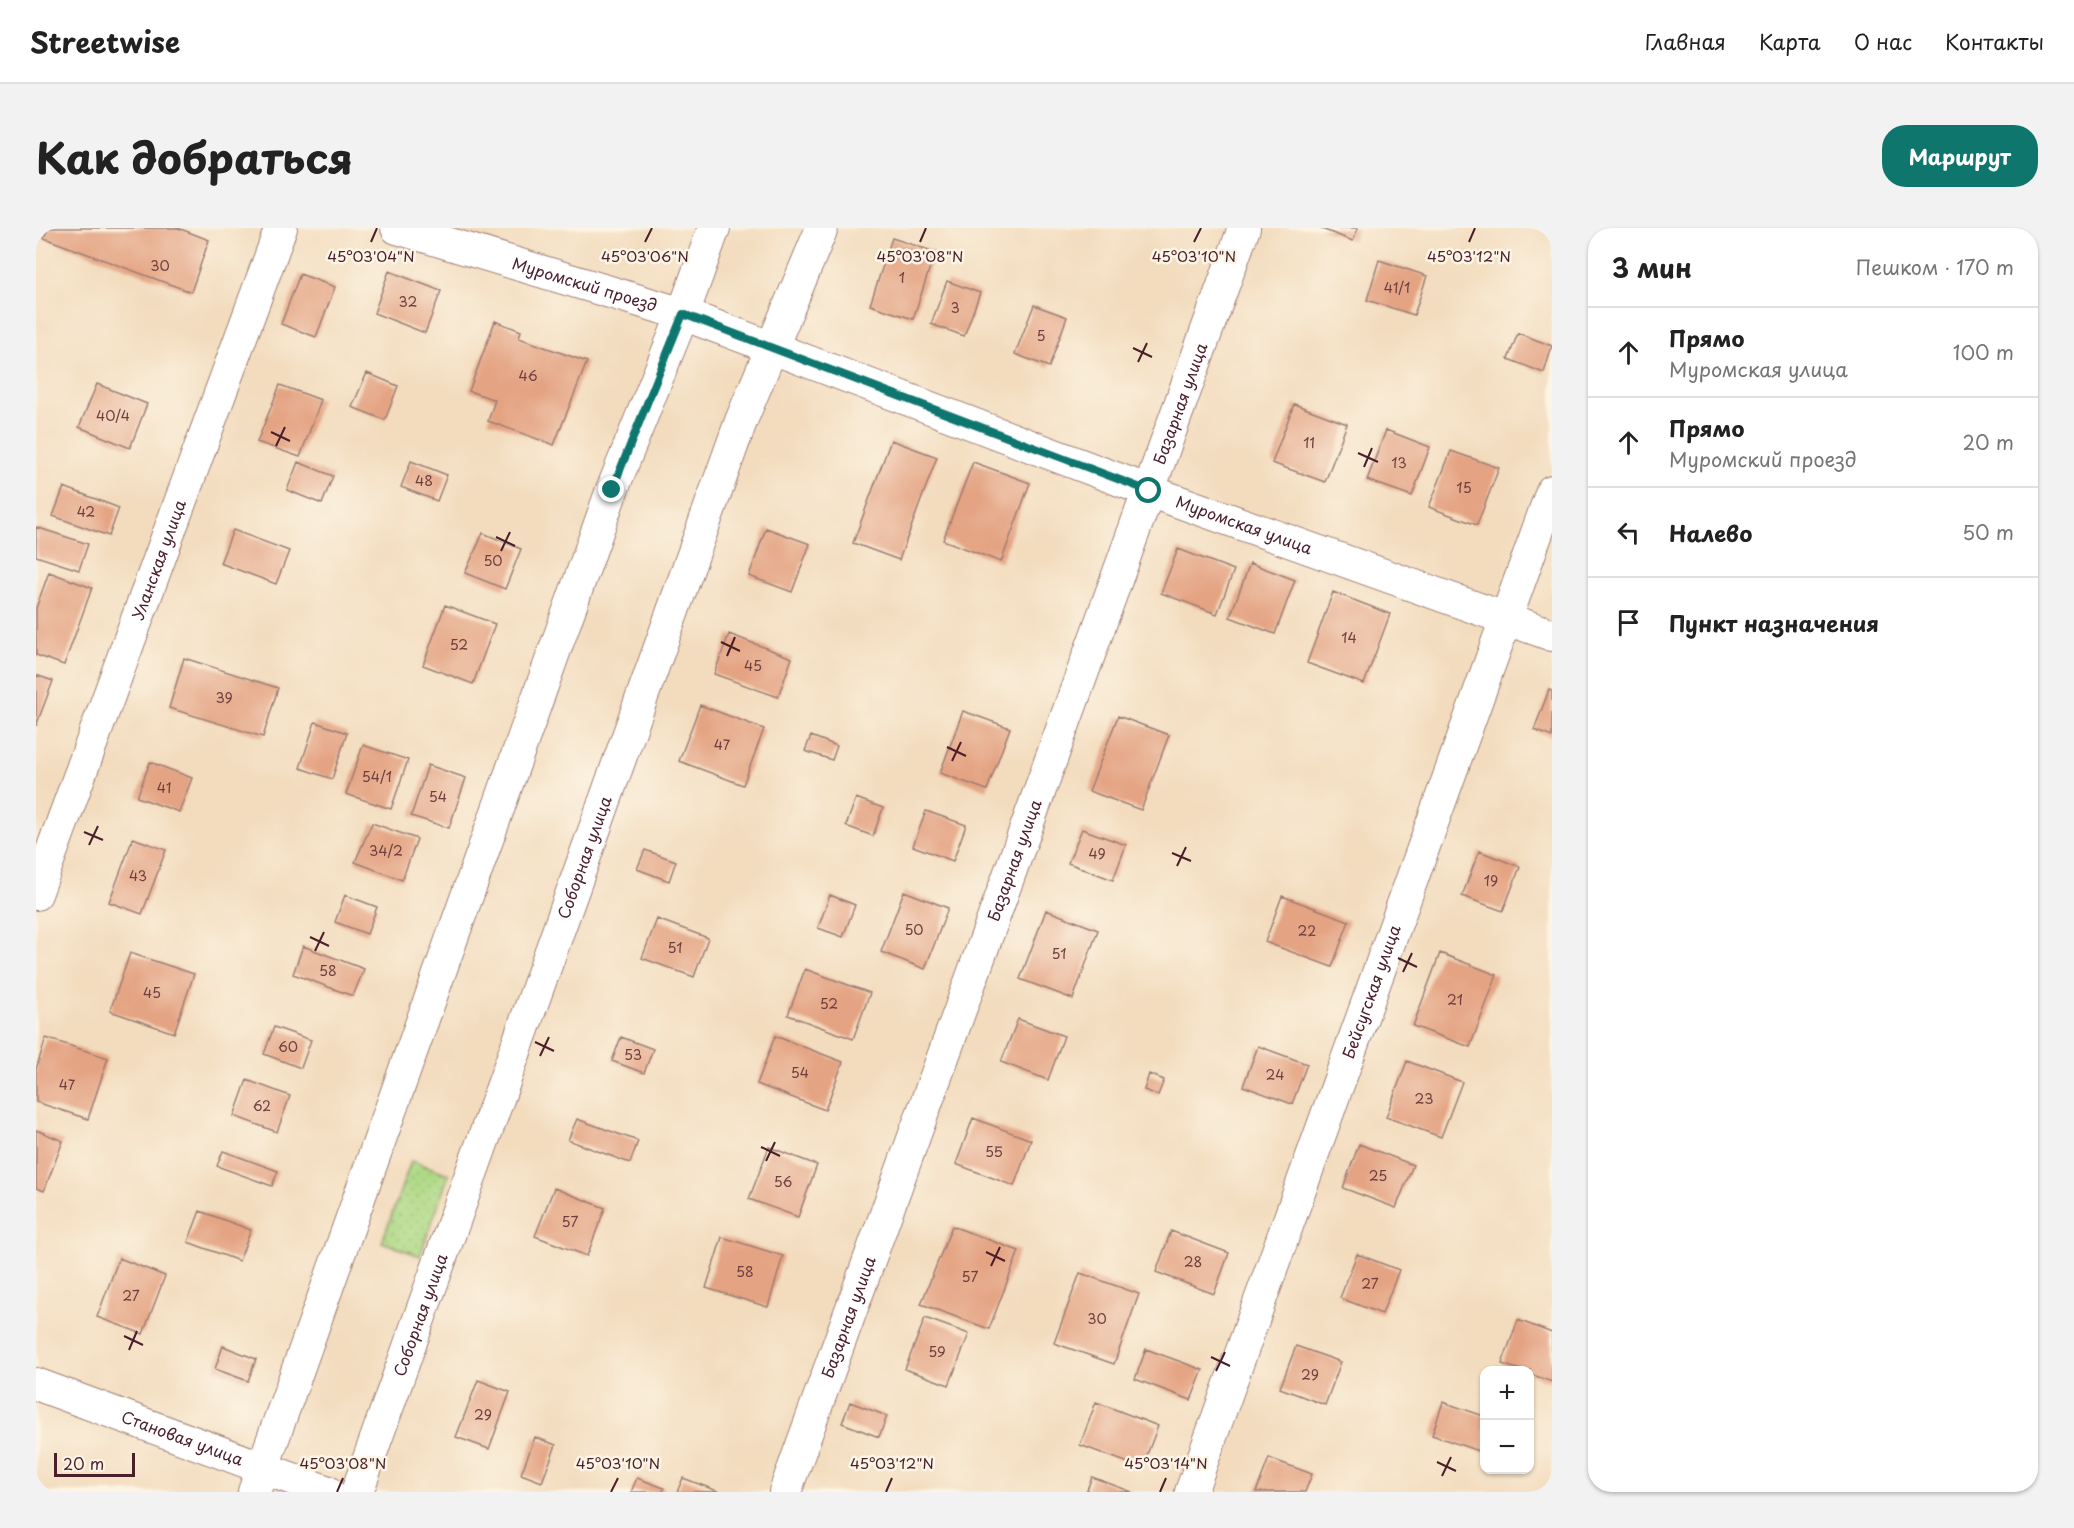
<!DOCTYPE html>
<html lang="ru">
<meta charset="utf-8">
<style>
:root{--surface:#fff;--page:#f2f2f2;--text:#222;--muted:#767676;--line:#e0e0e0;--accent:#0f766e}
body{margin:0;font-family:"Playpen Sans",sans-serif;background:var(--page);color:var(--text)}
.controls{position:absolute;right:18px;bottom:18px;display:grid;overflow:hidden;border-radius:12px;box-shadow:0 2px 4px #0004}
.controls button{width:54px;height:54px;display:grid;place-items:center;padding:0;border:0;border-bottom:2px solid var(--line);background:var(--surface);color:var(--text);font:30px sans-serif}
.scale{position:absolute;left:18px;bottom:15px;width:81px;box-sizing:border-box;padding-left:6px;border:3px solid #4a1f2b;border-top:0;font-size:16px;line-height:21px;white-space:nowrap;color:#4a1f2b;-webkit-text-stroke:4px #fcf5e5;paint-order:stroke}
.stop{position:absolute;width:18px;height:18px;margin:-14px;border:4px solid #0f766e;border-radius:50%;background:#fff}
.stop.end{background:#0f766e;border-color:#fff;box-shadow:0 2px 6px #0008}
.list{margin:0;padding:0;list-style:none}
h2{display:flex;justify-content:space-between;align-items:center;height:78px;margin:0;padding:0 24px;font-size:26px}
h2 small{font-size:20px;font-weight:400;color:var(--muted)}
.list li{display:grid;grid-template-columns:39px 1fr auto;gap:18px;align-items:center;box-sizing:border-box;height:90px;padding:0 24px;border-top:2px solid var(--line)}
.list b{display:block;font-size:22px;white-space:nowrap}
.list p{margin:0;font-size:20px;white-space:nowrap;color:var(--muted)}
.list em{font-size:20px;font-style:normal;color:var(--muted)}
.icon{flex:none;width:33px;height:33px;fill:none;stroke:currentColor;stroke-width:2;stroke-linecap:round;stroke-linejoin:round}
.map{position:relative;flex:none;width:1516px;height:1264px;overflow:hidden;border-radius:24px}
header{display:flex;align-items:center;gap:36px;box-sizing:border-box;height:84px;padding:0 30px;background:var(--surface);border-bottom:2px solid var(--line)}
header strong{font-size:28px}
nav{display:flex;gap:33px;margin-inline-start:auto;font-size:21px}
.intro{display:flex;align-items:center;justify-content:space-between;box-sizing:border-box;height:144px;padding:0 36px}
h1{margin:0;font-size:42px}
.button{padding:15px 27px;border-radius:24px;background:var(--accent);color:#fff;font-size:21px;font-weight:700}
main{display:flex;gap:36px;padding:0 36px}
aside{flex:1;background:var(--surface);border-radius:24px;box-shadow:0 2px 4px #0004}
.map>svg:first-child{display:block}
.park{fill:url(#park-dots);stroke:#7c7c58;stroke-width:1.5}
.building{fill:#e4a382}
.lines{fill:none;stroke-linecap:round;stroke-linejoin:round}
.minor-casing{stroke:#9e7e74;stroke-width:34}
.minor{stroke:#fff;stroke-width:32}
.route{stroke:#0f766e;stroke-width:8}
.ticks{fill:none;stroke:#4a1f2b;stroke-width:2}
.labels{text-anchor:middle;stroke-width:5;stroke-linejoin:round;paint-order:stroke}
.number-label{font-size:14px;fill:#704041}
.street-label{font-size:16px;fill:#4a1f2b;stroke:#fcf5e5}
.ticks-label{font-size:15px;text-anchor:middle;fill:#4a1f2b;stroke:#fcf5e5;stroke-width:5;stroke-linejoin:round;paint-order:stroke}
</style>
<header>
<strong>Streetwise</strong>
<nav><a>Главная</a><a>Карта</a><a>О нас</a><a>Контакты</a></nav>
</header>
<div class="intro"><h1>Как добраться</h1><a class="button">Маршрут</a></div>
<main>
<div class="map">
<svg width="1516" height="1264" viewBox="0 0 1516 1264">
<defs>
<pattern id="park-dots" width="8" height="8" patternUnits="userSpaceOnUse" patternTransform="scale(1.5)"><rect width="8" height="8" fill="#afd985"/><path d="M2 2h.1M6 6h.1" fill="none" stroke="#98ba73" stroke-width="1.8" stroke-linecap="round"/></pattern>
</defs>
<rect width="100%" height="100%" fill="#fcf5e5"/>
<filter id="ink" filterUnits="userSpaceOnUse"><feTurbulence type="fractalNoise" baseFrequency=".0167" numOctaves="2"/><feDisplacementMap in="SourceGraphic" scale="12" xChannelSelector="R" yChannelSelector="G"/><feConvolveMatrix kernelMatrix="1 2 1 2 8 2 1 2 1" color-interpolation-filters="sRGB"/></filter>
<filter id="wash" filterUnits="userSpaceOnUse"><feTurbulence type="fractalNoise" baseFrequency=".008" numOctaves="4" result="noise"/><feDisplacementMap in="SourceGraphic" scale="24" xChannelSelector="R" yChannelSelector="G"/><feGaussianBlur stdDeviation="1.35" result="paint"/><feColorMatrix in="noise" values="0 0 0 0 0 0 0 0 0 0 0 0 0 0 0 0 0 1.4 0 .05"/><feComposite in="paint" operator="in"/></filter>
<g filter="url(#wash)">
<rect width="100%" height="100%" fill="#f3dcbe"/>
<!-- park -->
<path class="park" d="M 375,933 L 413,946 L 384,1028 L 346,1014 Z"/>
<g id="blocks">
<!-- building -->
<path class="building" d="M 12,0 L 142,0 L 173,12 L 155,64 L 8,10 Z
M 1283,0 L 1322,0 L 1317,13 Z
M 856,10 L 899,24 L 877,91 L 834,77 Z
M 1343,32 L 1391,48 L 1378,87 L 1331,72 Z
M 353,43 L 405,63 L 389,105 L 338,85 Z
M 264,46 L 299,59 L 280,109 L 245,96 Z
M 911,53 L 944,65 L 928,108 L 895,96 Z
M 998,77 L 1031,89 L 1013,139 L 979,126 Z
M 459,93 L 485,103 L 483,110 L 551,134 L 518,217 L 452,193 L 459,172 L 433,163 Z
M 1482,105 L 1516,118 L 1508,145 L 1472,131 Z
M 331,145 L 362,158 L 349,192 L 316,179 Z
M 61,156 L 111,176 L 94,220 L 43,199 Z
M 244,157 L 285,172 L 264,229 L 221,214 Z
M 1258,176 L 1311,196 L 1289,254 L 1236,235 Z
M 1350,202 L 1394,219 L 1376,268 L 1331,252 Z
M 855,212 L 901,229 L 863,332 L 817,315 Z
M 1415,223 L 1463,240 L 1441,297 L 1393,279 Z
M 375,233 L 411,247 L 401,273 L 365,259 Z
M 262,234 L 297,248 L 286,276 L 251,262 Z
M 937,234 L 994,255 L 965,334 L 907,312 Z
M 28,259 L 83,280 L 73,308 L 17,288 Z
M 0,299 L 52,316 L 43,342 L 0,328 Z
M 730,300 L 774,316 L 756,364 L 713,348 Z
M 197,302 L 253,323 L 240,356 L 184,335 Z
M 447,305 L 485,321 L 469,361 L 429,345 Z
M 1142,321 L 1198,342 L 1181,386 L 1125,365 Z
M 1214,335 L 1259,352 L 1239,406 L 1194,389 Z
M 13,344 L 56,360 L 28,437 L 0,427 L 0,380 Z
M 1297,364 L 1354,386 L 1328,456 L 1271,435 Z
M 409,377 L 459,396 L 437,456 L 387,437 Z
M 693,406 L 756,430 L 742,469 L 678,446 Z
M 148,430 L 242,460 L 227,509 L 133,480 Z
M 0,447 L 17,453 L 0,498 Z
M 1513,462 L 1516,463 L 1516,509 L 1498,502 Z
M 664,477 L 728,501 L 707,557 L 643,533 Z
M 927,483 L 974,500 L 951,562 L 904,545 Z
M 1082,488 L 1133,507 L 1105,582 L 1053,563 Z
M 279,494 L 311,505 L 296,551 L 264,540 Z
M 775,508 L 801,518 L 796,532 L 769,523 Z
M 327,517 L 372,532 L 355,581 L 310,566 Z
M 114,534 L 156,550 L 143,584 L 101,569 Z
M 392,537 L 430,550 L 413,600 L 375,588 Z
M 820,570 L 847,580 L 837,608 L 810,598 Z
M 890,583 L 930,597 L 917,633 L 877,618 Z
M 336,595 L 381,611 L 366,652 L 319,634 Z
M 1046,601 L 1090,617 L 1077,652 L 1032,635 Z
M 97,610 L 130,622 L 106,686 L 73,674 Z
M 609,622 L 640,633 L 633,653 L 601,641 Z
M 1443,623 L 1484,639 L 1467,683 L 1426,668 Z
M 868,663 L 912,680 L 889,741 L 845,724 Z
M 309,667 L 341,679 L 331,706 L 299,694 Z
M 794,667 L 819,677 L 807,709 L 782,700 Z
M 1246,668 L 1313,693 L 1296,739 L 1229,714 Z
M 1010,682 L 1062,702 L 1037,771 L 984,751 Z
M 621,691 L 672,710 L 658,749 L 606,730 Z
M 267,718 L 328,741 L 317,768 L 257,746 Z
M 94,725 L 158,746 L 138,805 L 74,783 Z
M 1404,725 L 1461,747 L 1434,819 L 1377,798 Z
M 769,741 L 834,765 L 817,811 L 752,787 Z
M 982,791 L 1028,808 L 1012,852 L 965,834 Z
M 238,799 L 275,812 L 265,840 L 228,826 Z
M 739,808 L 807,834 L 789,882 L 721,856 Z
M 585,809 L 617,821 L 608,845 L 576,833 Z
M 10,810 L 72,830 L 52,891 L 0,874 L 0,841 Z
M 1222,818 L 1271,836 L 1256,876 L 1207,858 Z
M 1371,833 L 1426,854 L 1405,909 L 1350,889 Z
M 1113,846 L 1128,852 L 1122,867 L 1108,862 Z
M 211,852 L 254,868 L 241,904 L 198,888 Z
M 937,890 L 995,912 L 978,958 L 920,936 Z
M 541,891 L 602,913 L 594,935 L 532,912 Z
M 0,902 L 27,913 L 8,963 L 0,960 Z
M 1323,916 L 1377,937 L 1360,980 L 1307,960 Z
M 733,919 L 781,937 L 762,989 L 713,971 Z
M 187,923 L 242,943 L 236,958 L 181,938 Z
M 518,960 L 569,980 L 551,1028 L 499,1008 Z
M 164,983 L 215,1002 L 203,1033 L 152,1014 Z
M 916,998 L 983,1023 L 953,1101 L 885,1076 Z
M 1135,1003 L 1193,1025 L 1178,1066 L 1120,1044 Z
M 686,1009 L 747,1028 L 732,1079 L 670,1060 Z
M 1321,1026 L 1363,1042 L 1346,1086 L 1304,1070 Z
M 83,1030 L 129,1048 L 107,1106 L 61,1089 Z
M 1044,1045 L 1103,1066 L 1078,1136 L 1018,1115 Z
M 889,1090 L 933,1106 L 913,1157 L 869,1141 Z
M 1482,1092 L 1516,1105 L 1516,1154 L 1494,1146 L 1494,1142 L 1485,1142 L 1466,1136 Z
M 187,1118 L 220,1131 L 212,1153 L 179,1141 Z
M 1260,1118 L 1305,1134 L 1289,1177 L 1244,1160 Z
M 1110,1121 L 1167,1142 L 1155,1172 L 1099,1151 Z
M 442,1152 L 474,1164 L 453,1221 L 420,1209 Z
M 814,1174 L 851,1188 L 843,1209 L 806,1195 Z
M 1060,1174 L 1122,1198 L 1106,1240 L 1044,1217 Z
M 1407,1174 L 1448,1188 L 1448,1225 L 1396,1207 Z
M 499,1209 L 520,1217 L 506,1254 L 485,1246 Z
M 1233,1230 L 1276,1246 L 1269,1264 L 1220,1264 Z
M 1056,1249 L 1096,1264 L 1050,1264 Z
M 601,1250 L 628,1260 L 627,1264 L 595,1264 Z
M 647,1250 L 684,1264 L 641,1264 Z"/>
</g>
</g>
<g filter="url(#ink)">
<use href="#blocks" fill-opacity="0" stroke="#9e7e74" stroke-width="1.5"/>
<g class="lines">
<!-- minor casing -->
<g class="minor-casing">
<g id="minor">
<path id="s1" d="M 361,0 L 647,86 L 1113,263 L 1516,407"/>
<path id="s2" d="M 0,666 L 245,0"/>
<path id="s3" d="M 0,1156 L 292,1264"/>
<path d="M 218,1264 L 576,262 L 647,86 L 678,0"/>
<path id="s4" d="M 321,1264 L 705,193 L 786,0"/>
<path id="s5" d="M 749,1264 L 1208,0"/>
<path id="s6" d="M 1155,1264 L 1516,263"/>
</g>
</g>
<!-- minor -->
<use href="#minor" class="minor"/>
</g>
</g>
<g class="lines" filter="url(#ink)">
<!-- route -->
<path class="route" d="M 576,262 L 647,86 L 1113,263"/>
</g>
<!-- ticks -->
<path class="ticks" d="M 335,14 L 341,0M 609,14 L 616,0M 884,14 L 890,0M 1158,14 L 1165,0M 1433,14 L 1439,0M 1097,120 L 1116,129M 1102,134 L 1111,115M 235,204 L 254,213M 240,218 L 249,199M 1322,225 L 1342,234M 1328,239 L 1336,220M 460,309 L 479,318M 465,323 L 474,304M 685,414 L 704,423M 691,428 L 699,409M 911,519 L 930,528M 916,533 L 925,514M 48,604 L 67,612M 53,617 L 62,598M 1136,625 L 1155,633M 1141,638 L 1150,619M 274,709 L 293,718M 279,723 L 288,704M 1362,730 L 1381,739M 1367,744 L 1376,725M 499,814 L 518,823M 504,828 L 513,809M 725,919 L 744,928M 730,933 L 739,914M 950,1024 L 969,1033M 955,1038 L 964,1019M 88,1108 L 107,1117M 93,1122 L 101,1103M 1175,1129 L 1194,1138M 1180,1143 L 1189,1124M 1401,1234 L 1420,1243M 1406,1248 L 1415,1229M 301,1264 L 307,1250M 575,1264 L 582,1250M 850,1264 L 856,1250M 1124,1264 L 1130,1250"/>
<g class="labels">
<!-- number labels -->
<g class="number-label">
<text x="124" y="43">30</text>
<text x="866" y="55">1</text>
<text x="1361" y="65">41/1</text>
<text x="372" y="79">32</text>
<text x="919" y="85">3</text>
<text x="1005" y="113">5</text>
<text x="492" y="153">46</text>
<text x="77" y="193">40/4</text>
<text x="1273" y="220">11</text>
<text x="1363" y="240">13</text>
<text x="388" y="258">48</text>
<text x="1428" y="265">15</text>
<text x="50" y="289">42</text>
<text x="457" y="338">50</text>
<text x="1313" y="415">14</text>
<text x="423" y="422">52</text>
<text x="717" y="443">45</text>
<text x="188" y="475">39</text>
<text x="686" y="522">47</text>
<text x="341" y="554">54/1</text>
<text x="128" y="565">41</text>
<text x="402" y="574">54</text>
<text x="350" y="628">34/2</text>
<text x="1061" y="631">49</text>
<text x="102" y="653">43</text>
<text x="1455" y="658">19</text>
<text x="878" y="707">50</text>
<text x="1271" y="708">22</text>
<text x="639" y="725">51</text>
<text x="1023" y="731">51</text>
<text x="292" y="748">58</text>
<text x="116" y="770">45</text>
<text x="1419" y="777">21</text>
<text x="793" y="781">52</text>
<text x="252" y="824">60</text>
<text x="597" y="832">53</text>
<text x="764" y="850">54</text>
<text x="1239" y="852">24</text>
<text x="31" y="862">47</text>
<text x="1388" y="876">23</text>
<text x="226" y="883">62</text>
<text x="958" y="929">55</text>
<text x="1342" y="953">25</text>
<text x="747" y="959">56</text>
<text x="534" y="999">57</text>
<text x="1157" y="1039">28</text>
<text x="709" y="1049">58</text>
<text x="934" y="1054">57</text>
<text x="1334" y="1061">27</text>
<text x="95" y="1073">27</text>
<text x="1061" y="1096">30</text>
<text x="901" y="1129">59</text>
<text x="1274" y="1152">29</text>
<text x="447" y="1192">29</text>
</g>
<!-- street labels -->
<g class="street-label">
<text dy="6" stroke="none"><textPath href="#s1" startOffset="196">Муромский проезд</textPath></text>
<text dy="6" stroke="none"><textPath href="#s5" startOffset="1158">Базарная улица</textPath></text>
<text dy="6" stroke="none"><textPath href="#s1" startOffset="898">Муромская улица</textPath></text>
<text dy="6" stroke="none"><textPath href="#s2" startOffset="356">Уланская улица</textPath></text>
<text dy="6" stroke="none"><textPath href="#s4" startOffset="674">Соборная улица</textPath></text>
<text dy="6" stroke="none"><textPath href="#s5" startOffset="672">Базарная улица</textPath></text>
<text dy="6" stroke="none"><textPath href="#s6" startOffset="532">Бейсугская улица</textPath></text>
<text dy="6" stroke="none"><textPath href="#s4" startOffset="188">Соборная улица</textPath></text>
<text dy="6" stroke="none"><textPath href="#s5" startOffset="186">Базарная улица</textPath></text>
<text dy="6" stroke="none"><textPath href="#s3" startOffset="156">Становая улица</textPath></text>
</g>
</g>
<g class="ticks-label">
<text x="335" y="34">45°03'04"N</text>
<text x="609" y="34">45°03'06"N</text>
<text x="884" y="34">45°03'08"N</text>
<text x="1158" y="34">45°03'10"N</text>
<text x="1433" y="34">45°03'12"N</text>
<text x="307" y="1241">45°03'08"N</text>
<text x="582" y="1241">45°03'10"N</text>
<text x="856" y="1241">45°03'12"N</text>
<text x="1130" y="1241">45°03'14"N</text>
</g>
</svg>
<div class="controls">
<button>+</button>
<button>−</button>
</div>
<div class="scale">20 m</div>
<div class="stop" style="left:1113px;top:263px"></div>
<div class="stop end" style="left:576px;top:262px"></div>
</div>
<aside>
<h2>3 мин<small>Пешком · 170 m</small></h2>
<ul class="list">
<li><svg class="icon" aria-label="ahead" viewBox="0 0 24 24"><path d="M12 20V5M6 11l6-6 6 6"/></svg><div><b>Прямо</b><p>Муромская улица</p></div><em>100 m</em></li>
<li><svg class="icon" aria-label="ahead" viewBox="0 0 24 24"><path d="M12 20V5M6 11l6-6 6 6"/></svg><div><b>Прямо</b><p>Муромский проезд</p></div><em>20 m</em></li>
<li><svg class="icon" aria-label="left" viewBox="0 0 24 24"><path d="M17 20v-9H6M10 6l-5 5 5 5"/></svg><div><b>Налево</b></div><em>50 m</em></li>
<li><svg class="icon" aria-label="arrive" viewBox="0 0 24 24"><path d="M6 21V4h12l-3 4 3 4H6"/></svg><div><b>Пункт назначения</b></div></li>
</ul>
</aside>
</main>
